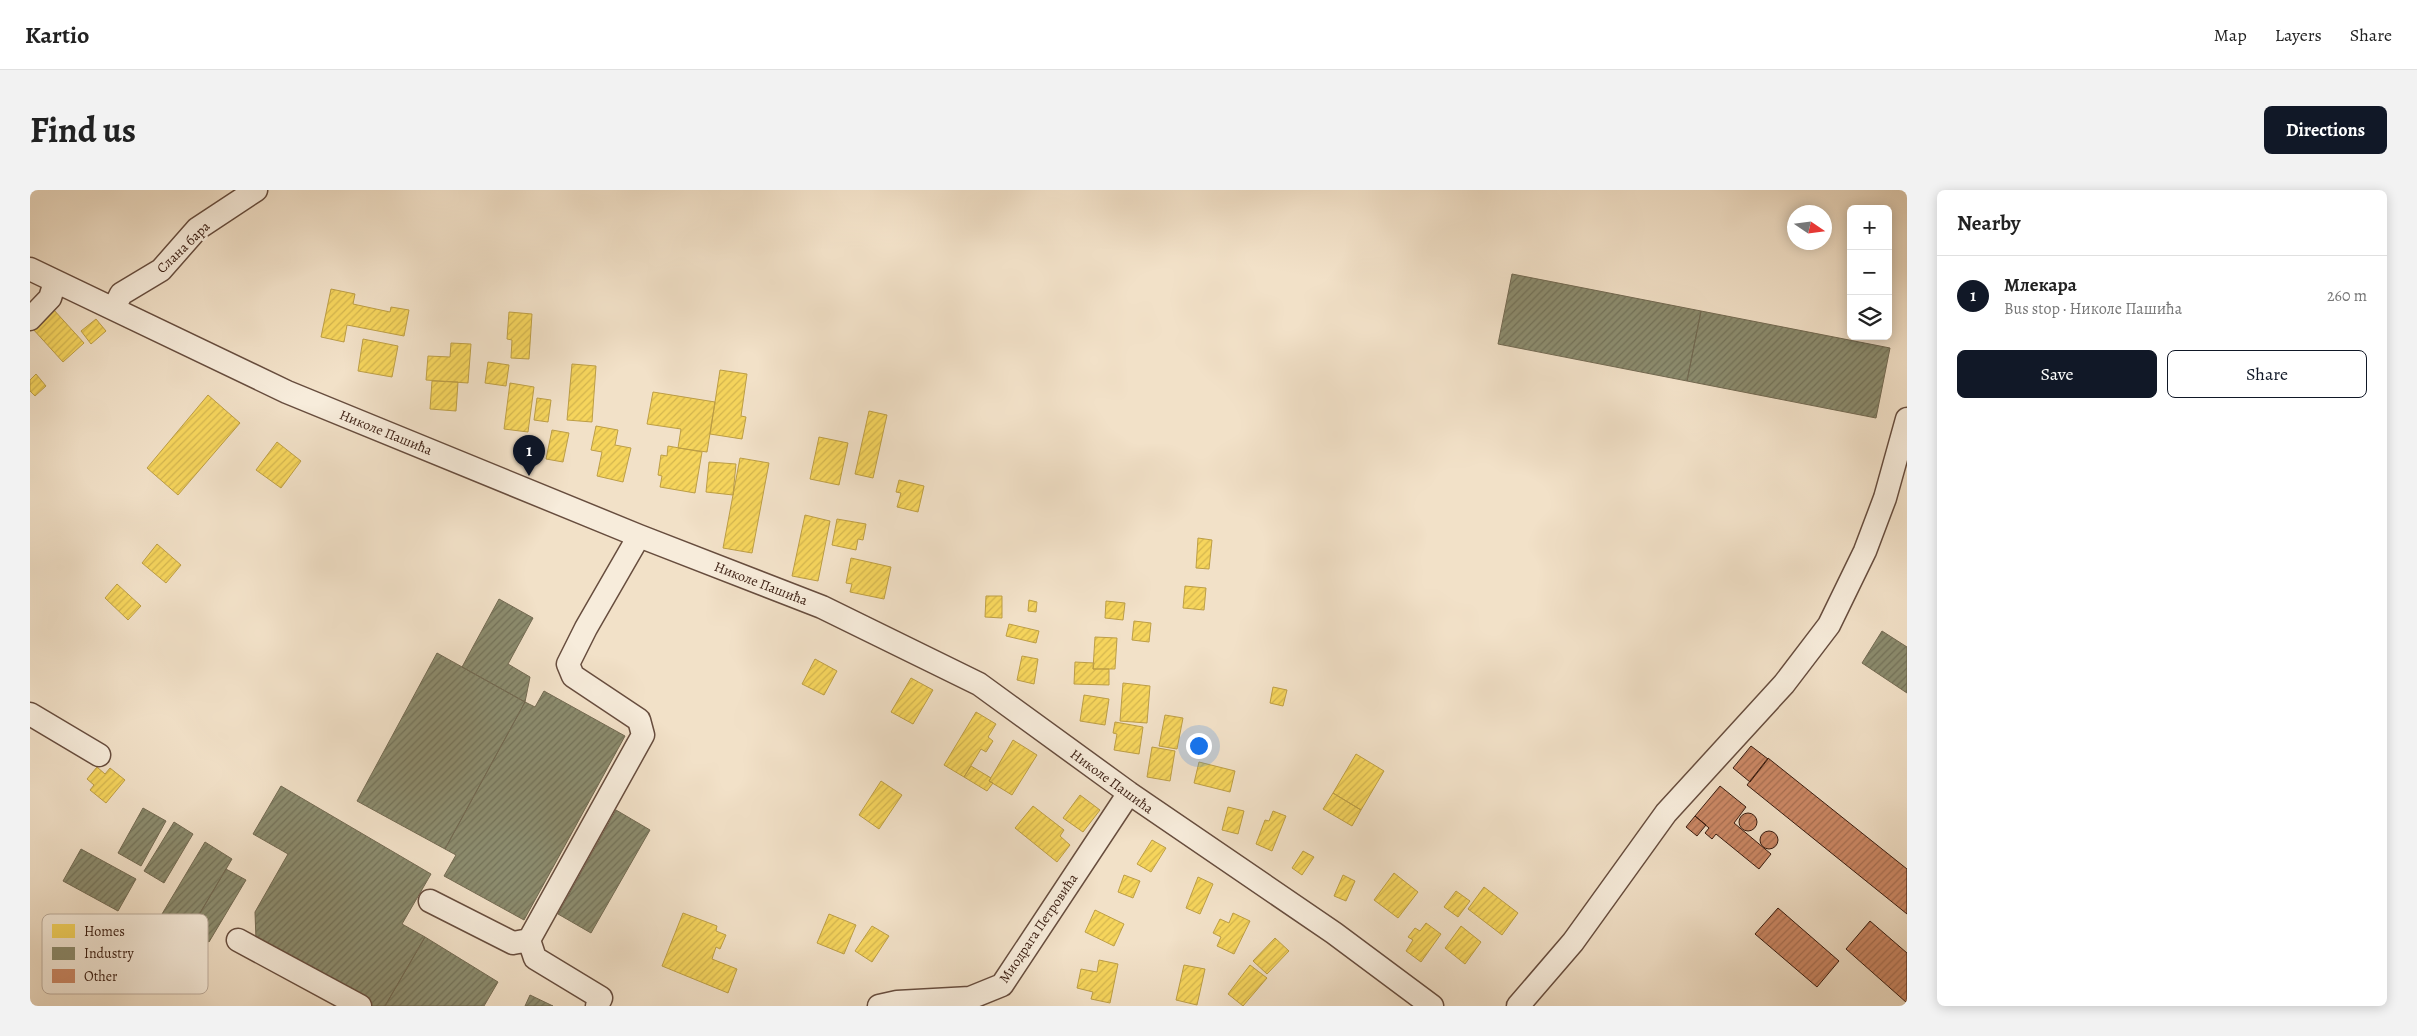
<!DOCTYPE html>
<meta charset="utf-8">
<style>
:root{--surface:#fff;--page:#f2f2f2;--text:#222;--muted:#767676;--line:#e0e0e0;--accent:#111827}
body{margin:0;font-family:Alegreya,serif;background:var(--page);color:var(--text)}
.controls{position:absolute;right:15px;top:15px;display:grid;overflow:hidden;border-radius:8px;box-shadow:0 2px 12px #0003}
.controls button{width:45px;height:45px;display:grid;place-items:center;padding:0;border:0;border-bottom:1px solid var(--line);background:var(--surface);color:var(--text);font:25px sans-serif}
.compass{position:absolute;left:1757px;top:15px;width:45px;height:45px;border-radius:50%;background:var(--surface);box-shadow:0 2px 12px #0003;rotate:103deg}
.you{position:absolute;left:1168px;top:555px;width:18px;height:18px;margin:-12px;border:4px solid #fff;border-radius:50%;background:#1a73e8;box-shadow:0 0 0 8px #1a73e833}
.badge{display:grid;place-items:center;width:32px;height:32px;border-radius:50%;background:var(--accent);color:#fff;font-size:16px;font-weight:700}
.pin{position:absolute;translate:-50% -41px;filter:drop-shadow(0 1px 2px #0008)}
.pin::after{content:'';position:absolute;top:26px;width:18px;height:15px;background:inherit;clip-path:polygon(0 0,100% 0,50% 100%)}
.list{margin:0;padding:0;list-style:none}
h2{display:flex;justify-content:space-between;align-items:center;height:65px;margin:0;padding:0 20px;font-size:21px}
h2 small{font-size:16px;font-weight:400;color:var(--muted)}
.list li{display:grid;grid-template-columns:32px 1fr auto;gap:15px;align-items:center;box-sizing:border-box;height:80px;padding:0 20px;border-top:1px solid var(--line)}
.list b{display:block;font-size:19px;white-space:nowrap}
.list p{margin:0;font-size:16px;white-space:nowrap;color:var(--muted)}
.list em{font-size:16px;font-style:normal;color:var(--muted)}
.actions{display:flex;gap:10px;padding:15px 20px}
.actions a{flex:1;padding:11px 0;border:1px solid var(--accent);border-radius:8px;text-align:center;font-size:18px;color:var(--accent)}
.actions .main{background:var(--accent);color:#fff}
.icon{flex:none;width:28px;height:28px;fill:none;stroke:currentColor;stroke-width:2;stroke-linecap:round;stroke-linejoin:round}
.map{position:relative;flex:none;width:1877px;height:816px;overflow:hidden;border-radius:8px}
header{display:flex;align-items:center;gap:30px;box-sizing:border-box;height:70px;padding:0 25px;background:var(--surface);border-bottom:1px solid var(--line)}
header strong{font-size:24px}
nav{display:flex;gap:28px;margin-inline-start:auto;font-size:18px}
.intro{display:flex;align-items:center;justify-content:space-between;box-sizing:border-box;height:120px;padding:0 30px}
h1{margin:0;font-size:35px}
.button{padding:12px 22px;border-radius:8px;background:var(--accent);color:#fff;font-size:18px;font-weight:700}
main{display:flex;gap:30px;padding:0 30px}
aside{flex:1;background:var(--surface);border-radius:8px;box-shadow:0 2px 12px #0003}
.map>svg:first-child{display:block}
.homes{fill:url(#homes-hatch);stroke:#bd9e45}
.industry{fill:url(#industry-hatch);stroke:#736a52}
.building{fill:url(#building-hatch);stroke:#391c10}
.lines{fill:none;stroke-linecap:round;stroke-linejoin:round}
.minor-casing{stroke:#674d3e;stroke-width:25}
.minor{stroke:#f7ecdb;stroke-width:22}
.labels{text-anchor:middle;stroke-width:5;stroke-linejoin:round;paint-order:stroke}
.street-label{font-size:14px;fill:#391c10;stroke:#f7ecdb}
.key{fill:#f7ecdb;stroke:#beae9e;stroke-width:1}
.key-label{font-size:14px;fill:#391c10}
</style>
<header>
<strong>Kartio</strong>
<nav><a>Map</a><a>Layers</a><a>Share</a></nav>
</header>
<div class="intro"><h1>Find us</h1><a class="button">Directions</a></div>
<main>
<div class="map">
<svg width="1877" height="816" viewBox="0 0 1877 816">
<defs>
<pattern id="homes-hatch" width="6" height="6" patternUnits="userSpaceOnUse" patternTransform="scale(1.25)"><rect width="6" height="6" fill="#f6d55c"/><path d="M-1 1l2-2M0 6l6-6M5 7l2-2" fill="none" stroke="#d4b64f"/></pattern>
<pattern id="industry-hatch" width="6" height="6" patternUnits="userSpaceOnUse" patternTransform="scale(1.25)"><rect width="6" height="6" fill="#8c8c6e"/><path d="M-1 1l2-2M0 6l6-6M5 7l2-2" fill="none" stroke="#737259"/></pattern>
<pattern id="building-hatch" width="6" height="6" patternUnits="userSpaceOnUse" patternTransform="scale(1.25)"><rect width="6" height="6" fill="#cc8966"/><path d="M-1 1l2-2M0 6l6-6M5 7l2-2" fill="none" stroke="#a76f53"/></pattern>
</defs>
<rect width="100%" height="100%" fill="#f2e1c8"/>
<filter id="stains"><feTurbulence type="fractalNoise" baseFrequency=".004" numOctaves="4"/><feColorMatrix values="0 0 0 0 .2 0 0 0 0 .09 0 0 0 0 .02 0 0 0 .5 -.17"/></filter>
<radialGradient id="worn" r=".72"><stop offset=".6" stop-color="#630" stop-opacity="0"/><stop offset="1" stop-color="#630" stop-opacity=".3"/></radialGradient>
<!-- homes -->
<path class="homes" d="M 301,99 L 325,104 L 323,114 L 360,122 L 361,117 L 379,120 L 374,146 L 317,135 L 314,152 L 291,147 Z
M 23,119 L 54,153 L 33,172 L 2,138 Z
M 479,122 L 502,124 L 499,169 L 481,168 L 482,150 L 477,149 Z
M 66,129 L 76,141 L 61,154 L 51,141 Z
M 333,149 L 368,156 L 362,187 L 328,181 Z
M 421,153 L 441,154 L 438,193 L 396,190 L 398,166 L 420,167 Z
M 458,172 L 479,175 L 476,196 L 455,193 Z
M 542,174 L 566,176 L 562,232 L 537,230 Z
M 690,180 L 717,184 L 711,226 L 716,227 L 712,249 L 680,244 Z
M 6,184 L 16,196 L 5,206 L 0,201 L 0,190 Z
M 402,191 L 428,192 L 426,221 L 400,219 Z
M 480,193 L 504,197 L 498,242 L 474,239 Z
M 623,202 L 685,212 L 677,262 L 648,258 L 651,239 L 617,234 Z
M 178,205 L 210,233 L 148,305 L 117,278 Z
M 507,208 L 521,210 L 518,232 L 504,230 Z
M 839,221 L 857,225 L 843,288 L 825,284 Z
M 566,236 L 588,240 L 585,255 L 601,258 L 593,292 L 567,286 L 572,262 L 561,260 Z
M 522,240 L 539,243 L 533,272 L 516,269 Z
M 789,247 L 818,253 L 809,295 L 780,289 Z
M 247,252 L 271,271 L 251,298 L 226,280 Z
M 638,256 L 672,262 L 665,303 L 630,297 L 632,286 L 628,285 L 631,265 L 637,266 Z
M 710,268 L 739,273 L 722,363 L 693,358 Z
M 679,272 L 706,274 L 703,305 L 676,302 Z
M 869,290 L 894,296 L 888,322 L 867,317 L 871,303 L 866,302 Z
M 775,325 L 800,331 L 788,391 L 762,386 Z
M 807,329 L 836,334 L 833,350 L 828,349 L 826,360 L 802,355 Z
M 1168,348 L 1182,350 L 1179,379 L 1166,378 Z
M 127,354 L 151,375 L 136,393 L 112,373 Z
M 821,368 L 861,377 L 854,409 L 820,402 L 822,394 L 816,393 Z
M 87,394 L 111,416 L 98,430 L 75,408 Z
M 1155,396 L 1176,398 L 1174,420 L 1153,418 Z
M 956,406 L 972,406 L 972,428 L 955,427 Z
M 999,410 L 1007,412 L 1006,422 L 998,421 Z
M 1076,411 L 1095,413 L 1093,430 L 1075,428 Z
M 1104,431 L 1121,433 L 1119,452 L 1102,450 Z
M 979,434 L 1009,441 L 1006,453 L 976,446 Z
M 1065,447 L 1087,448 L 1085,479 L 1063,479 Z
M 992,466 L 1008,469 L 1004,494 L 987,490 Z
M 785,469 L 807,481 L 794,505 L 772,494 Z
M 1045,472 L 1064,473 L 1063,479 L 1079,479 L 1079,495 L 1044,494 Z
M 881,488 L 903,500 L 883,534 L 861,522 Z
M 1093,493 L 1120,496 L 1117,533 L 1090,531 Z
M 1243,497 L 1257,500 L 1253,516 L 1240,513 Z
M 1054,505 L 1079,509 L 1075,535 L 1050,531 Z
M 946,522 L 966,534 L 958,547 L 963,551 L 956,562 L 951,559 L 934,587 L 914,575 Z
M 1135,525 L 1153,528 L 1147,559 L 1129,556 Z
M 1085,532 L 1113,537 L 1109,564 L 1084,560 L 1087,544 L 1083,543 Z
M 983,550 L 1007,565 L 982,605 L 959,591 Z
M 1122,557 L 1145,561 L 1140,591 L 1117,587 Z
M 1326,564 L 1354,581 L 1331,620 L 1303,603 Z
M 1169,572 L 1205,581 L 1200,602 L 1164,593 Z
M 941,576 L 961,588 L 959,591 L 963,593 L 957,601 L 934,587 Z
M 67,577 L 75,584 L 80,578 L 95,590 L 76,613 L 60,600 L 64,595 L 57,589 Z
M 851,591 L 872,605 L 849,639 L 829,625 Z
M 1303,603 L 1331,620 L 1322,636 L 1293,619 Z
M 1050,605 L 1070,620 L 1053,642 L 1033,628 Z
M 1003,616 L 1034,640 L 1030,646 L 1040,655 L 1027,672 L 985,638 Z
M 1198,617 L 1214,621 L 1208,644 L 1192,640 Z
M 1243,621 L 1256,626 L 1242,661 L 1226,654 L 1235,630 L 1239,631 Z
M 1122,650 L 1136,658 L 1121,682 L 1107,674 Z
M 1273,661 L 1284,667 L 1272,685 L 1262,678 Z
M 1364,683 L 1388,702 L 1368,728 L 1344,710 Z
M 1094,685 L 1110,691 L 1103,708 L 1088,702 Z
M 1313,685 L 1325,691 L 1316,711 L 1304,706 Z
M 1168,687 L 1183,694 L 1170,724 L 1156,718 Z
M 1454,697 L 1488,723 L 1472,745 L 1438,719 Z
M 1426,701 L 1440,711 L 1428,727 L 1414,717 Z
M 1065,720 L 1094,734 L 1084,756 L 1055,742 Z
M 653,723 L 687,736 L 686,741 L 696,745 L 690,759 L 686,757 L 682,769 L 707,779 L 698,803 L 632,776 Z
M 1203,723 L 1220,731 L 1204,764 L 1187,756 L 1191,747 L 1183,743 L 1190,729 L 1199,733 Z
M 799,724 L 826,735 L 814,764 L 787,753 Z
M 1396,733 L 1411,744 L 1391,772 L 1376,761 L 1383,750 L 1378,747 L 1385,738 L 1390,741 Z
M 842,736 L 859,746 L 842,772 L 825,761 Z
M 1431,736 L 1451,752 L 1435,774 L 1415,758 Z
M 1245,748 L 1259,761 L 1237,784 L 1223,771 Z
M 1069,770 L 1088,774 L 1080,813 L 1061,809 L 1063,802 L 1047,798 L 1051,779 L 1067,782 Z
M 1154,775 L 1175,779 L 1167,815 L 1146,810 Z
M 1220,775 L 1237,788 L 1213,816 L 1198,804 Z"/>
<!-- industry -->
<path class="industry" d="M 1482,84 L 1671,121 L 1657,191 L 1468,154 Z
M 1671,121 L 1860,158 L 1846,228 L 1657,191 Z
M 469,409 L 503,428 L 478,474 L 500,487 L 495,512 L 432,477 Z
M 1852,441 L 1877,457 L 1877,503 L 1832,473 Z
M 407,463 L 495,512 L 415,659 L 327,611 Z
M 514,501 L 595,546 L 494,730 L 414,686 L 426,665 L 415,659 L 495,512 L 505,517 Z
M 251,596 L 401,684 L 372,734 L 395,747 L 355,816 L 340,816 L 226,750 L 225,722 L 258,664 L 223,644 Z
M 113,618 L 136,631 L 111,676 L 88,663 Z
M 586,620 L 620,640 L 561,743 L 528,724 Z
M 144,632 L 163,644 L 134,693 L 114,681 Z
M 175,652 L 202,669 L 160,740 L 132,724 Z
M 51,659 L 106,689 L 88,721 L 33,691 Z
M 196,679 L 216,690 L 179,752 L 160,740 Z
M 395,747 L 468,792 L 454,816 L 355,816 Z
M 500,805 L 523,816 L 495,816 Z"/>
<!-- building -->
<path class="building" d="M 1721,556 L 1738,569 L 1720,592 L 1703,578 Z
M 1738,568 L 1877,679 L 1877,724 L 1717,595 Z
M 1690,596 L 1716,617 L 1704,633 L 1741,664 L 1729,679 L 1686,644 L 1682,649 L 1675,643 L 1679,638 L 1665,626 Z
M1709 632a9 9 0 1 1 18 0a9 9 0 1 1-18 0Z
M 1665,626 L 1676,635 L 1667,646 L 1656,637 Z
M1730 650a9 9 0 1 1 18 0a9 9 0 1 1-18 0Z
M 1748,718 L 1809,771 L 1787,797 L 1725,744 Z
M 1840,731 L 1877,763 L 1877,813 L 1816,759 Z"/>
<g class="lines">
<!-- minor casing -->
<g class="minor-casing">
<path id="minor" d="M 0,79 L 257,202 L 609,346 L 792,417 L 949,494 L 1099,603 L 1304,743 L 1402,816
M 84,118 L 91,104 L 131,80 L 167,39 L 226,0
M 0,129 L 20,108 L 25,92
M 0,524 L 69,565
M 400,711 L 483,753 L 499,750 L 613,545 L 609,530 L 543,486 L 538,474 L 556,438 L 609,346
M 208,750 L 330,816
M 499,750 L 505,768 L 571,808 L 567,816
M 849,816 L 867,812 L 940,808 L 972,795 L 1099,603
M 1488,816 L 1543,752 L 1636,623 L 1754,494 L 1799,435 L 1835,361 L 1855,308 L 1877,229"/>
</g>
<!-- minor -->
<use href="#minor" class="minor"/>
</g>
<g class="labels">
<!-- street labels -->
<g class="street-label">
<text transform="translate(153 57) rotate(-44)" y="5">Слана бара</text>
<text transform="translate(356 242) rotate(22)" y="5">Николе Пашића</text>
<text transform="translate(731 393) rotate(21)" y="5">Николе Пашића</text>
<text transform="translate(1082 591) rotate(36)" y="5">Николе Пашића</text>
<text transform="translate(1008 738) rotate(-56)" y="5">Миодрага Петровића</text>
</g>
</g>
<!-- legend -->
<rect x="12" y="724" width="166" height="80" rx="8" class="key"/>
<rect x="22" y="734" width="23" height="14" fill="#f6d55c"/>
<rect x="22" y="757" width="23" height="13" fill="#8c8c6e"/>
<rect x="22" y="779" width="23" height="14" fill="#cc8966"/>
<g class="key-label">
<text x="54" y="746">Homes</text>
<text x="54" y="768">Industry</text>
<text x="54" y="791">Other</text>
</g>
<rect width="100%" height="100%" filter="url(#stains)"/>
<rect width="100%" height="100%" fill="url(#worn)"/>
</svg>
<div class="controls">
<button>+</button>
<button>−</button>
<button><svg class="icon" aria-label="layers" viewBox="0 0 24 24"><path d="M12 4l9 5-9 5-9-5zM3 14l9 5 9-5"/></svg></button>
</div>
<svg class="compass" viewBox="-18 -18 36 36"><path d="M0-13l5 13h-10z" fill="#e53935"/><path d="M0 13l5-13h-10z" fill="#767676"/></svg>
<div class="you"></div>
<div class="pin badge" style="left:499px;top:286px">1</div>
</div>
<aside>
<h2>Nearby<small></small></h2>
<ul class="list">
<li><span class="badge">1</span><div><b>Млекара</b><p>Bus stop · Николе Пашића</p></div><em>260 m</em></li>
</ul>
<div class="actions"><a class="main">Save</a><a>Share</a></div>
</aside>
</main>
